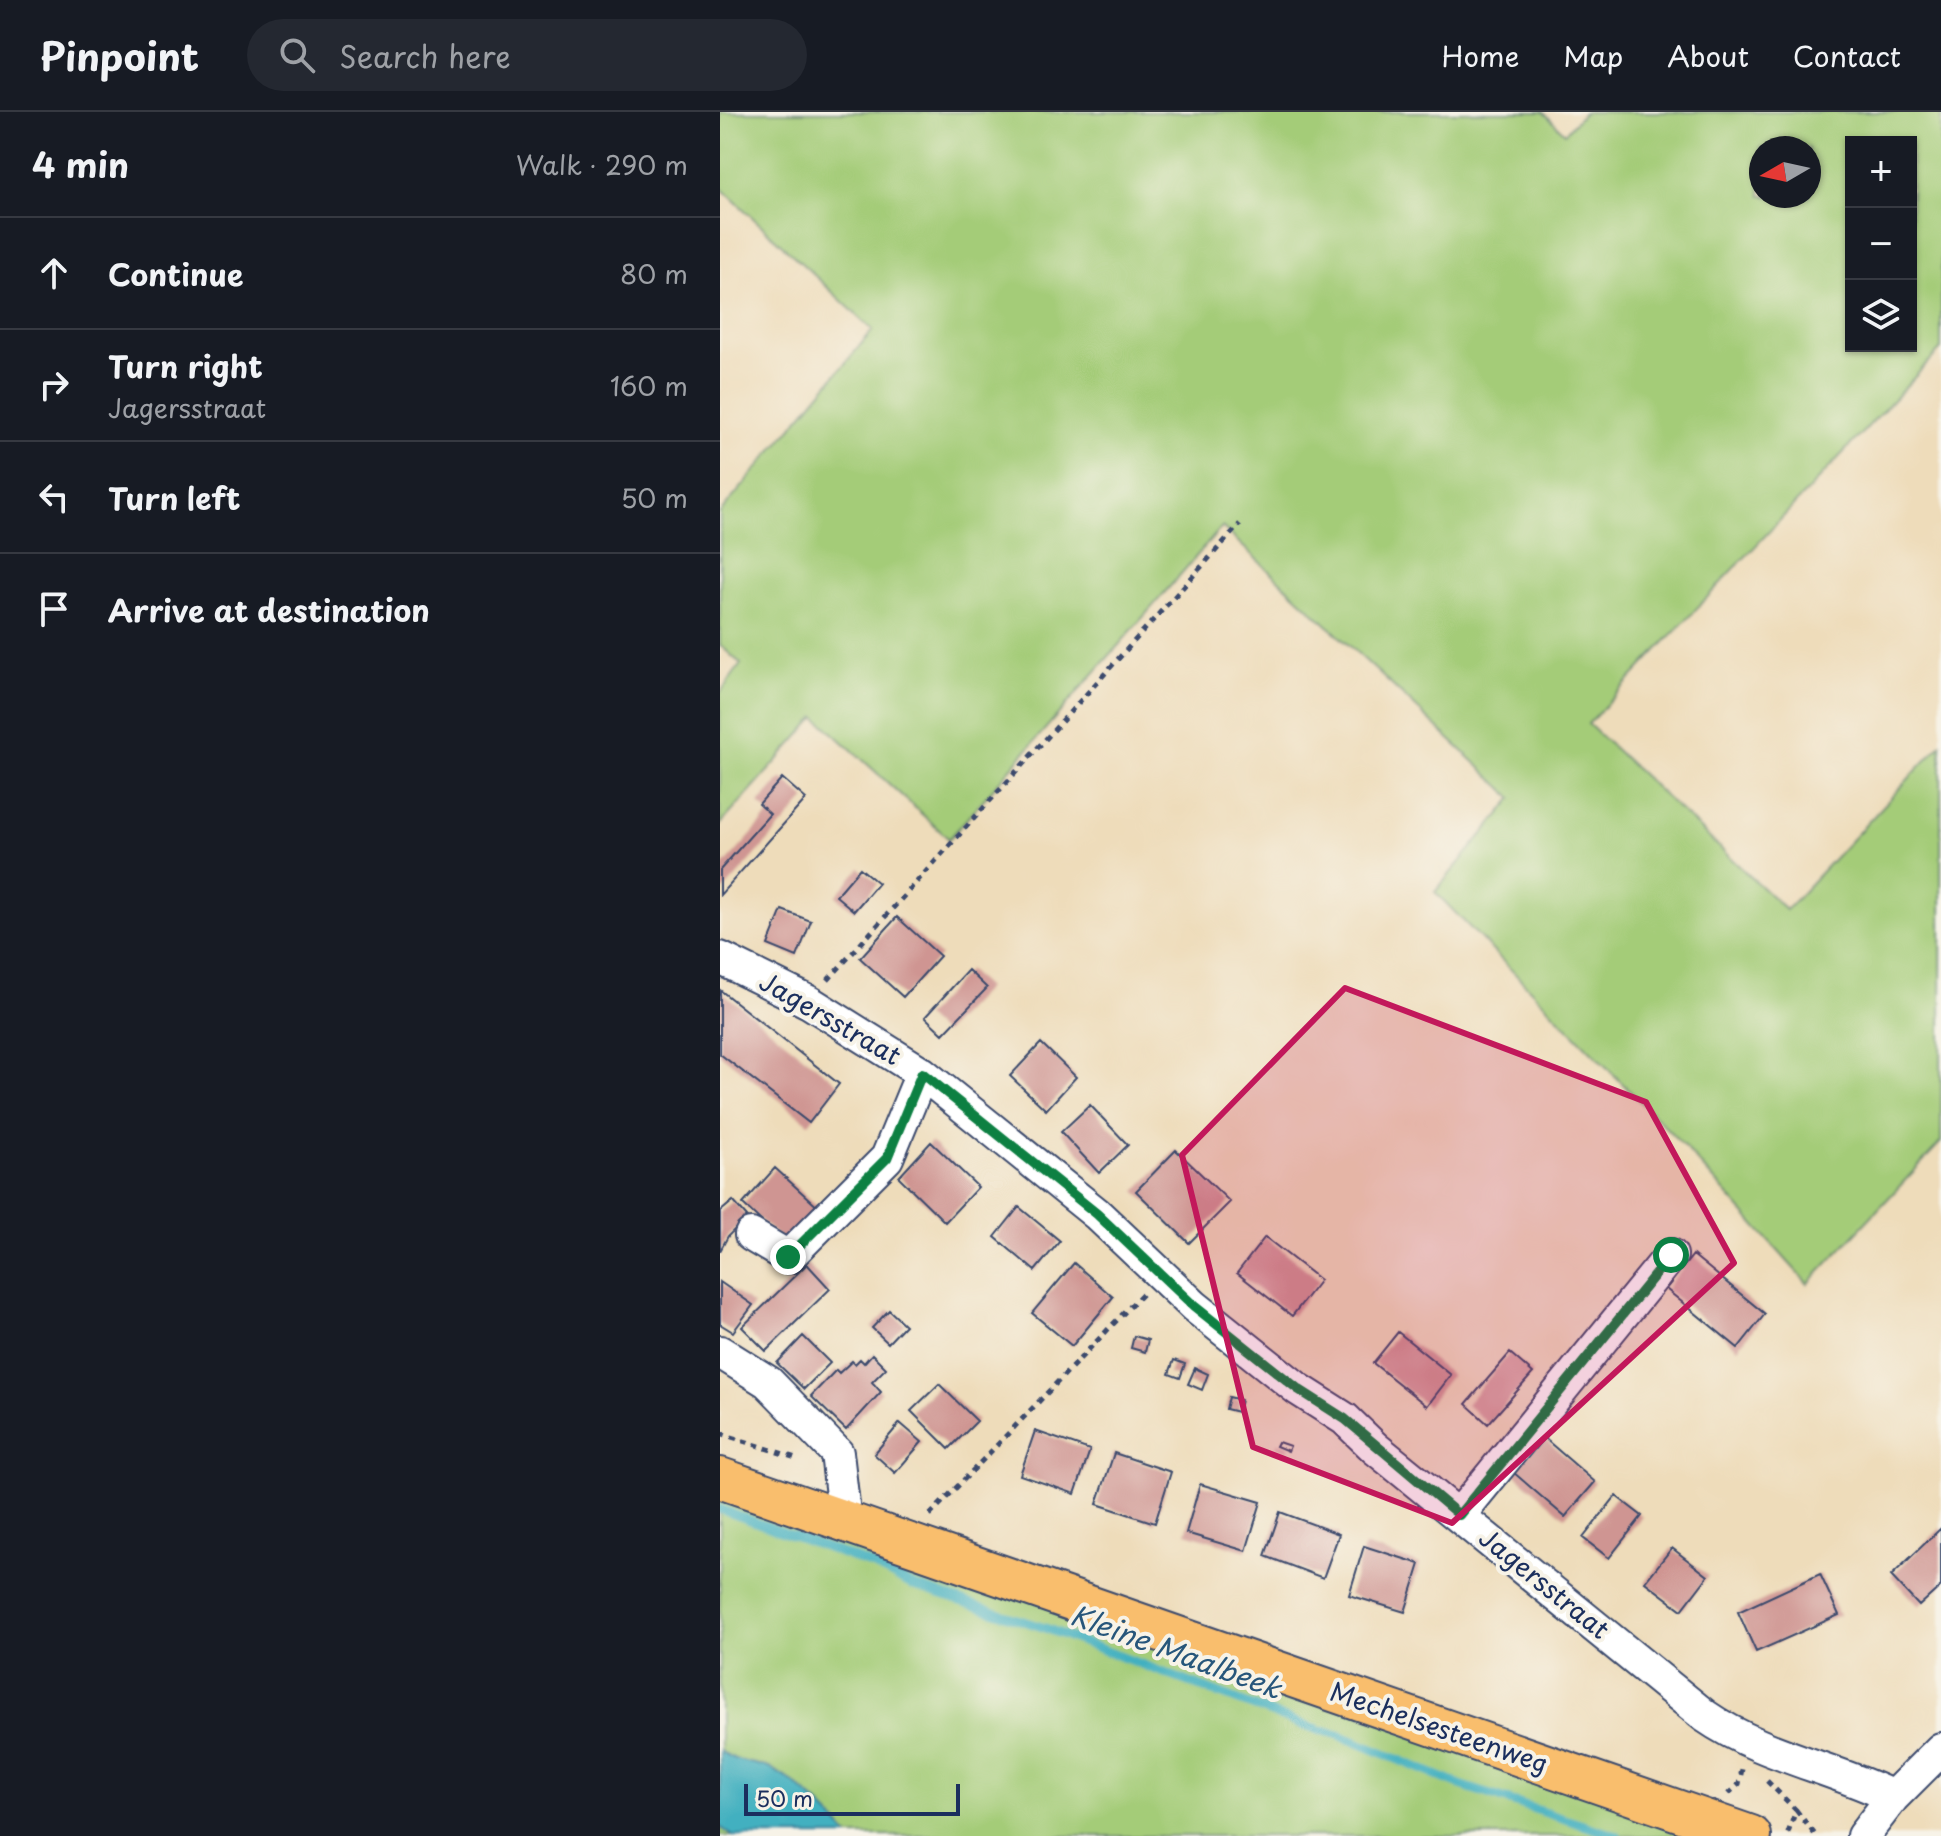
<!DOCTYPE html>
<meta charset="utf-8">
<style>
:root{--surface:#171b24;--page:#242831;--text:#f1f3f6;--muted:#9ea1a6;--line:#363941}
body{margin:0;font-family:"Playpen Sans",sans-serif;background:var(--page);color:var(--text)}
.controls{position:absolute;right:24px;top:24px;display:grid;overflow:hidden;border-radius:0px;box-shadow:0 2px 6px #0004}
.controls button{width:72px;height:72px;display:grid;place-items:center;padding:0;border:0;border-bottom:2px solid var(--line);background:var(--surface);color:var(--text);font:40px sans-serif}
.compass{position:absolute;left:1029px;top:24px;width:72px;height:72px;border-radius:50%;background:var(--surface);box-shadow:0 2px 6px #0004;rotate:261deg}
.scale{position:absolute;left:24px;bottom:20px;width:216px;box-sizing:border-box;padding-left:8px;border:4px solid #1b2f5e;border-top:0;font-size:22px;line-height:28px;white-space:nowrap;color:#1b2f5e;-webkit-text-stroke:6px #f7f3e8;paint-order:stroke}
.stop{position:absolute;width:24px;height:24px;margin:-18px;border:6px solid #0b8043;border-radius:50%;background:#fff}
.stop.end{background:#0b8043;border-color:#fff;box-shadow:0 2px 8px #0008}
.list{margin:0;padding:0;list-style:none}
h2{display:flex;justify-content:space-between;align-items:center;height:104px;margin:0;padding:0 32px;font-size:34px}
h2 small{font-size:26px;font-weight:400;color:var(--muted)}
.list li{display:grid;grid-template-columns:52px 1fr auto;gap:24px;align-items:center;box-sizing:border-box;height:112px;padding:0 32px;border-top:2px solid var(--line)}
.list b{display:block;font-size:30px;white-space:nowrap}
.list p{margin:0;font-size:26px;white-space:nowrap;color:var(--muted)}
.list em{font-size:26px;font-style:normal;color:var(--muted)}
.icon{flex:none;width:44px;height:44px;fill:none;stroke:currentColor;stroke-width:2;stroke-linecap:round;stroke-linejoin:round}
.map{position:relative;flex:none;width:1221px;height:1724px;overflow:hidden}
header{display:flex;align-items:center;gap:48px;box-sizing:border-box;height:112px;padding:0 40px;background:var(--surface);border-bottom:2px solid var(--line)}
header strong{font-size:38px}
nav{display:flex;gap:44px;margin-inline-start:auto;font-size:28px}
.search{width:560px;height:72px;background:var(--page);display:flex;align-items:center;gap:20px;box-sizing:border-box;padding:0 28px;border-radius:44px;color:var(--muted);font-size:30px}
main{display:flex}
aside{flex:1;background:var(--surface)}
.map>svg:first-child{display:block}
.green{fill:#a4cc78;stroke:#607e6b;stroke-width:2;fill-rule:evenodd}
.water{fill:#43b0c0;stroke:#2f708f;stroke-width:2}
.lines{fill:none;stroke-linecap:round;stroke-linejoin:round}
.stream{stroke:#43b0c0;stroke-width:9}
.building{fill:#cf9592}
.minor-casing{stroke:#3b496c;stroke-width:36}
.major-casing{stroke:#3b496c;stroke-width:44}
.path{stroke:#3b496c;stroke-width:5;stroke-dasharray:6 6;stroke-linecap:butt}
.minor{stroke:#fff;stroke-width:32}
.major{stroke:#f9be6d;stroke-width:40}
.route{stroke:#0b8043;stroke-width:10}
.marked{fill:#c2185b;fill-opacity:0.2;stroke:#c2185b;stroke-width:6;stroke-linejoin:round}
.labels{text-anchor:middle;stroke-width:8;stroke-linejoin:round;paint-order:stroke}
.street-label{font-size:26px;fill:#1b2f5e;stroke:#f7f3e8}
.water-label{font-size:28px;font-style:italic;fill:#27567b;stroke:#f7f3e8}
</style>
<header>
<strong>Pinpoint</strong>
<div class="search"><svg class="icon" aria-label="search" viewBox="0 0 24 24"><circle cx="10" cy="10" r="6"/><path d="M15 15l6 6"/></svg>Search here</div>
<nav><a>Home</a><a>Map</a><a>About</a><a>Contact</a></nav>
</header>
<main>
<aside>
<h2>4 min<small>Walk · 290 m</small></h2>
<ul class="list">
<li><svg class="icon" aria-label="ahead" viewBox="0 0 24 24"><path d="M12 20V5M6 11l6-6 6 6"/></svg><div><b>Continue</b></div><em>80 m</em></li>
<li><svg class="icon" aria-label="right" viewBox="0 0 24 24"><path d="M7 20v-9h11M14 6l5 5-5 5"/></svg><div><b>Turn right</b><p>Jagersstraat</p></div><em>160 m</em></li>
<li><svg class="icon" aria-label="left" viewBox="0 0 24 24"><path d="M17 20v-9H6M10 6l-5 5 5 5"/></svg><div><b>Turn left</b></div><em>50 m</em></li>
<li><svg class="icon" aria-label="arrive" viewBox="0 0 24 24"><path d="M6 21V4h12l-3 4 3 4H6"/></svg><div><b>Arrive at destination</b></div></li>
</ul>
</aside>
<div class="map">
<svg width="1221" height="1724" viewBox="0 0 1221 1724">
<rect width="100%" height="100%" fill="#f7f3e8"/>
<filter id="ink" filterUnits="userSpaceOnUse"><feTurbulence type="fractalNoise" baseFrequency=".0125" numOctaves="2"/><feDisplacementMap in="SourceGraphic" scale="16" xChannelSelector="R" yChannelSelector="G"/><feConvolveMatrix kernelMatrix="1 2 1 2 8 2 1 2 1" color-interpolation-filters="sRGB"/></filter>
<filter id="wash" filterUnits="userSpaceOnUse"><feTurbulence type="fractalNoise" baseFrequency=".006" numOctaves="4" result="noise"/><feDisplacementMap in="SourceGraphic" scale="32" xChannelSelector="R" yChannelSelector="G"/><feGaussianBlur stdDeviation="1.8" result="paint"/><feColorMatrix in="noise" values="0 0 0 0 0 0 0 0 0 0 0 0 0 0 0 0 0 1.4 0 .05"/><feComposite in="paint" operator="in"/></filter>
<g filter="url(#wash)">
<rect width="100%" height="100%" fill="#eedcba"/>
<!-- green -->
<path class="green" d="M 0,0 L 823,0 L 845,21 L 864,0 L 1221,0 L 1221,237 L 868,612 L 1066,798 L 1221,632 L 1221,1030 L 1088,1172 L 958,1028 L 715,780 L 793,686 L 502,415 L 229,727 L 96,605 L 0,713 L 0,581 L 21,552 L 0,533 L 0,401 L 153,218 L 0,75 ZM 1191,30 L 1191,234 L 1131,234 L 1131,30 ZM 1089,36 L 1089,84 L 1041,84 L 1041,36 Z
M 0,1378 L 988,1724 L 0,1724 Z"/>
<!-- water -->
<path class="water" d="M 0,1638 C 15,1651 28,1649 46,1655 C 68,1662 115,1704 127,1724 L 13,1724 L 0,1715 Z"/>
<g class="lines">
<!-- stream -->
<path class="stream" d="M 0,1397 L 150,1452 L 194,1474 L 325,1516 L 585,1614 L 619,1623 L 737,1672 L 897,1724"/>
</g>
<g id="blocks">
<!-- building -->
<path class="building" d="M 62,666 L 86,687 L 0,783 L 0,758 L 50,702 L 39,692 Z
M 140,756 L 158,771 L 134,799 L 116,784 Z
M 62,798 L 91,809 L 77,845 L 48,833 Z
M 177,805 L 220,844 L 183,885 L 140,846 Z
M 248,858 L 267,876 L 223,922 L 205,905 Z
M 0,878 L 119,972 L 89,1011 L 0,942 Z
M 321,931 L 356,965 L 326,998 L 290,964 Z
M 370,993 L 408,1033 L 379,1061 L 341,1020 Z
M 211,1030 L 258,1075 L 225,1110 L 179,1065 Z
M 456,1038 L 510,1090 L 469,1131 L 416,1079 Z
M 55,1056 L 101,1098 L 68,1134 L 23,1092 Z
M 13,1089 L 27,1105 L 8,1124 L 0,1139 L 0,1100 Z
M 299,1095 L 340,1129 L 315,1159 L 275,1125 Z
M 545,1125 L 600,1168 L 572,1204 L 517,1161 Z
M 973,1143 L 1045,1202 L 1018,1236 L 946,1177 Z
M 354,1151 L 393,1185 L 352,1234 L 312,1201 Z
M 87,1152 L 110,1177 L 46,1239 L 22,1215 Z
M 0,1170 L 33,1193 L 13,1220 L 0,1212 Z
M 169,1198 L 185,1213 L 168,1231 L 152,1216 Z
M 678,1220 L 731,1263 L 707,1294 L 653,1251 Z
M 83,1224 L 110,1251 L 84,1277 L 57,1251 Z
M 414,1224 L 428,1228 L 425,1240 L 411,1236 Z
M 790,1241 L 813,1261 L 768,1312 L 746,1292 Z
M 152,1242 L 166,1256 L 152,1270 L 161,1280 L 126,1318 L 91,1284 L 116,1258 L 119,1261 L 132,1249 L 135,1252 L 140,1247 L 144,1251 Z
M 454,1248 L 465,1252 L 460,1266 L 449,1262 Z
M 475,1256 L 488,1262 L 482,1278 L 468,1272 Z
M 219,1272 L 257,1309 L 229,1337 L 191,1299 Z
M 509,1285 L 521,1288 L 518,1300 L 506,1297 Z
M 180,1311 L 202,1330 L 175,1361 L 154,1342 Z
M 315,1319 L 370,1338 L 355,1382 L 300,1363 Z
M 823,1325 L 875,1370 L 845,1405 L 793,1360 Z
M 558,1330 L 570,1334 L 568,1339 L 556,1334 Z
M 394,1341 L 451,1360 L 435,1411 L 377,1392 Z
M 480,1372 L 541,1390 L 526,1439 L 466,1421 Z
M 896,1384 L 922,1404 L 889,1446 L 863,1426 Z
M 560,1400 L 619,1422 L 603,1466 L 545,1444 Z
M 1221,1416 L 1221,1474 L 1199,1494 L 1171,1464 Z
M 644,1434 L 700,1452 L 685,1500 L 629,1483 Z
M 952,1436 L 988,1464 L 962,1498 L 925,1470 Z
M 1100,1462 L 1119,1503 L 1036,1540 L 1018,1500 Z"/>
</g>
</g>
<g filter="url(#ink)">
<use href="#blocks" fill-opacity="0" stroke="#3b496c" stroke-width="2"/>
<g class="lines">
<!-- minor casing -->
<g class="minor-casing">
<path id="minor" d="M 0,846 L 89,890 L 202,961 L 377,1102 L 474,1194 L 578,1277 L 625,1307 L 655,1336 L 985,1604 C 1041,1643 1112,1655 1173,1685
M 31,1123 L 68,1145 L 167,1046 L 202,961
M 0,1240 L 48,1270 L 117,1341 L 125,1409
M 739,1403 L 951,1143
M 1143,1724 L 1173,1685 L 1221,1637"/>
</g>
<!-- major casing -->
<g class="major-casing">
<path id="major" d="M 0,1366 L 1031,1724"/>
</g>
<!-- path -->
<path class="path" d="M 108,868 L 520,412
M 0,1321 L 79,1347
M 210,1403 L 422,1182
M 1047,1669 L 1076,1698 L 1067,1724
M 1008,1682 L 1019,1672 L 1022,1657
M 1076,1698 L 1096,1724"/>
<!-- minor -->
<use href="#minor" class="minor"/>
<!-- major -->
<use href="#major" class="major"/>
</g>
</g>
<g class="lines" filter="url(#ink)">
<!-- route -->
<path class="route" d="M 68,1145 L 167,1046 L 202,961 L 377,1102 L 474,1194 L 578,1277 L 625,1307 L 739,1403 L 951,1143"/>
</g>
<!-- marked area -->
<path class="marked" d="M 625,876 L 926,990 L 1014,1151 L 732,1411 L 533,1335 L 462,1043 Z"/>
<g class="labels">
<!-- street labels -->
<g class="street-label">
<text transform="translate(110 907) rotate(30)" y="9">Jagersstraat</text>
<text transform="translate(824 1472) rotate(39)" y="9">Jagersstraat</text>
<text transform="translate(719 1616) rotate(19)" y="9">Mechelsesteenweg</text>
</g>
<!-- water labels -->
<g class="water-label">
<text transform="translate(456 1540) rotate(20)" y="10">Kleine Maalbeek</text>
</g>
</g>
</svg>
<div class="controls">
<button>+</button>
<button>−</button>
<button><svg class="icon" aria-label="layers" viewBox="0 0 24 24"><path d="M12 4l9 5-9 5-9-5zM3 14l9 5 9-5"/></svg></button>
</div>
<svg class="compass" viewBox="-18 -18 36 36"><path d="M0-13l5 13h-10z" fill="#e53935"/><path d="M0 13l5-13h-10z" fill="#9ea1a6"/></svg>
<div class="scale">50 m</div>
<div class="stop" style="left:951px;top:1143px"></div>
<div class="stop end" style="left:68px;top:1145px"></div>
</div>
</main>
